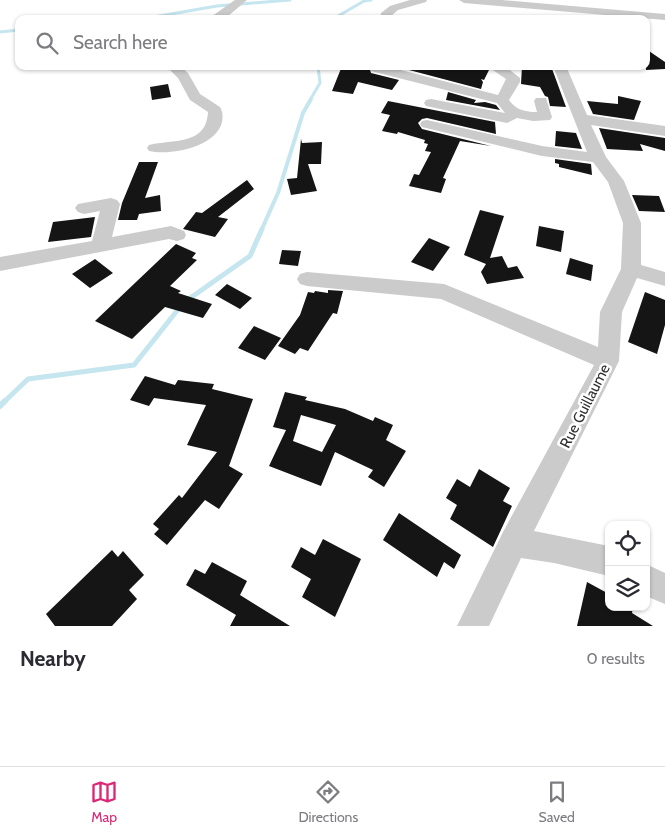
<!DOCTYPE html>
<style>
:root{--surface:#fff;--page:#f2f2f3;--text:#2b2b33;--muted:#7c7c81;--line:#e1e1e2;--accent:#db2777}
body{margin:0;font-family:Cabin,sans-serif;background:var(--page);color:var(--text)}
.controls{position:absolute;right:15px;bottom:15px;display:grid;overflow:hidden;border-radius:10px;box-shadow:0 1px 4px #0004}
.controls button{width:45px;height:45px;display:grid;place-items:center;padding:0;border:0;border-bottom:1px solid var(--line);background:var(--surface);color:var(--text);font:25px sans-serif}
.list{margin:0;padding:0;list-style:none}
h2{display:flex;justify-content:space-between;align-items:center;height:65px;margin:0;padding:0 20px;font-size:21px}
h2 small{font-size:16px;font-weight:400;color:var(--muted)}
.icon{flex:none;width:28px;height:28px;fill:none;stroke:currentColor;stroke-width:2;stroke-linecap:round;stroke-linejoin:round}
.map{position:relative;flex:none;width:665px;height:626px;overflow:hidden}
.search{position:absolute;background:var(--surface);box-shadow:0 1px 4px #0004;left:15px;right:15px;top:15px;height:55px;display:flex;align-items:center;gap:12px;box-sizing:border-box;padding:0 18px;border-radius:10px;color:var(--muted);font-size:19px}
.sheet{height:140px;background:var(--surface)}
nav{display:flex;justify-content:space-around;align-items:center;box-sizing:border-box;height:70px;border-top:1px solid var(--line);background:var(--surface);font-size:14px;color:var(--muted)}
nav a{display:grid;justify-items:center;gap:2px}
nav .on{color:var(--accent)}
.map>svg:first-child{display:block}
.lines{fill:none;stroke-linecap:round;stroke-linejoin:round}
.stream-far3{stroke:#c5e5ef;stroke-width:3}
.stream-far2{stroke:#c5e5ef;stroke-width:4}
.stream-far1{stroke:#c5e5ef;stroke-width:5}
.stream{stroke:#c5e5ef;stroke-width:6}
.building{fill:#151515;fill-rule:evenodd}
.minor{fill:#cbcbcb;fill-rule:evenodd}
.labels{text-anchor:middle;stroke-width:5;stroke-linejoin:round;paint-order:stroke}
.street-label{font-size:15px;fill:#2e2e2e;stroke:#fff}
</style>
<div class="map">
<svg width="665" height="626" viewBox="0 0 665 626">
<rect width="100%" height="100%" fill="#fff"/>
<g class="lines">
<!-- stream-far3 -->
<path class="stream-far3" d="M 142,19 L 217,6 L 290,0
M 333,19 L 364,1 L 371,0
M 0,32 L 19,30
M 310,100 L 320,83 L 318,66"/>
<!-- stream-far2 -->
<path class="stream-far2" d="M 261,231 L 278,193 L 303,113 L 311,99"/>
<!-- stream-far1 -->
<path class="stream-far1" d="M 186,301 L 250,256 L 262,229
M 4,402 L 28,379 L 134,365 L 180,307"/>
<!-- stream -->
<path class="stream" d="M 0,406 L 5,401"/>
</g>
<!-- building -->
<path class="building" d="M 646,49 L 665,62 L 665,69 L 646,70 Z
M 342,66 L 369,66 L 371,73 L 399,80 L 392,90 L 358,82 L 353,94 L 332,91 Z
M 394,66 L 485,66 L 489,70 L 484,80 L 481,79 L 483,82 L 481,89 Z
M 522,66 L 551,66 L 566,107 L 550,106 L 548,97 L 545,96 L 540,87 L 521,84 Z
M 168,84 L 171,97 L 152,100 L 150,87 Z
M 448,92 L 476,100 L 474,103 L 485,102 L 496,105 L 500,110 L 446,100 Z
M 618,96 L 641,101 L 634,120 L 593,114 L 587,101 L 618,104 Z
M 388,101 L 495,122 L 496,134 L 427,118 L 422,119 L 418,123 L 422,129 L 491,146 L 460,141 L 443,178 L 446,179 L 441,193 L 409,186 L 414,174 L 419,175 L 431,152 L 425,151 L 428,144 L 424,143 L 425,140 L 398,132 L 397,134 L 382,131 L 390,115 L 381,113 Z
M 599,128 L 665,138 L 665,151 L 640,144 L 643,151 L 607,149 Z
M 556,131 L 576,133 L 582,149 L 555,146 Z
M 301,139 L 302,143 L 322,142 L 321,164 L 308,164 L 317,191 L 291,195 L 287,179 L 297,178 Z
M 555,159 L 591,164 L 592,175 L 559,167 L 559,164 L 555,163 Z
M 139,162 L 158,162 L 145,198 L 160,195 L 161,211 L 139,214 L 137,220 L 118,220 L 122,203 Z
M 247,180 L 254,189 L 218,217 L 228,219 L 215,237 L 183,229 L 196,212 L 202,213 Z
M 632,195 L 659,196 L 665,212 L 639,211 Z
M 480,210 L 504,216 L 490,258 L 502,256 L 508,268 L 517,266 L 524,278 L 487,284 L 481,272 L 486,264 L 464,255 Z
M 95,217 L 91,237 L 48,242 L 53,222 Z
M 539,226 L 564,231 L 561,252 L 536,246 Z
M 429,238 L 450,247 L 433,271 L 411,262 Z
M 176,244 L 196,253 L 192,258 L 197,260 L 170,286 L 181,291 L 178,293 L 212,304 L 203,318 L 165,307 L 132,339 L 95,321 Z
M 282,250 L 301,251 L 298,266 L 279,264 Z
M 570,258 L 593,265 L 591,281 L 566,274 Z
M 95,259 L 113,273 L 90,288 L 72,274 Z
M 227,284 L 252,298 L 240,309 L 215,295 Z
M 328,290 L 343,291 L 337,314 L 333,313 L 308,351 L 300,348 L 295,354 L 278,346 L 300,315 L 308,292 L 314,293 L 315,291 L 328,293 Z
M 645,292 L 665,300 L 665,325 L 657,354 L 628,342 Z
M 254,326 L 281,338 L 265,360 L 238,348 Z
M 145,376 L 175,385 L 178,380 L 214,384 L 212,389 L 253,399 L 229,466 L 243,474 L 219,509 L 205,500 L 167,545 L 154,534 L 159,529 L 153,524 L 179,495 L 182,498 L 217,452 L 187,445 L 206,405 L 154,398 L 149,406 L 130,400 Z
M 285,392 L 307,397 L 305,400 L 345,409 L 373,421 L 375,417 L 393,425 L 386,440 L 406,451 L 384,487 L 368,477 L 373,470 L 335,452 L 321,486 L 269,466 L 286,430 L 273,427 ZM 301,415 L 336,425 L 322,452 L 293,441 Z
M 479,469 L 510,488 L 503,501 L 512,506 L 493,547 L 450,519 L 457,505 L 446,498 L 457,479 L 470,487 Z
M 399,513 L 461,555 L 454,569 L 444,562 L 437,577 L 383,540 Z
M 323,539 L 361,559 L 335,617 L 302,597 L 311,579 L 291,567 L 301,547 L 315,555 Z
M 112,550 L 118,557 L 123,551 L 144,575 L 129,590 L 137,599 L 112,626 L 55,626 L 46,614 Z
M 212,562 L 247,581 L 240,595 L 290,626 L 230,626 L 236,615 L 186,585 L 195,569 L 205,574 Z
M 587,582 L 609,594 L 609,607 L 633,607 L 632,613 L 653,626 L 577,626 Z"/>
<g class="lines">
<!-- minor -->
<path class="minor" d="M 235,0 L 247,0 L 227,17 L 208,19 Z
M 410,0 L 427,0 L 426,2 L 398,10 L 391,16 L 392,19 L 380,19 L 381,13 L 390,6 Z
M 459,0 L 502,0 L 665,14 L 665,20 L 464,3 Z
M 166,66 L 180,66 L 188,73 L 200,94 L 220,107 C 223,112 223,117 222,122 C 216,147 170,156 149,151 L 147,148 L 149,145 C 173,139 206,146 208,112 L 190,100 L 178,78 Z
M 371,66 L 385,66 L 498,95 L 506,79 L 487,66 L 505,66 L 520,78 L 520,82 L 509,100 C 516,110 525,112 537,112 L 534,101 L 536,98 L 546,98 L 552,117 L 550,120 L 533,121 L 517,118 L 507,123 L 426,106 L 424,103 L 426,100 L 431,99 L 505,113 L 497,103 L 371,71 Z
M 553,66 L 566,66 L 587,115 L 665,126 L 665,136 L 591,125 L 606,157 L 624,181 L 641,223 L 641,265 L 665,272 L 665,286 L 637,278 L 622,312 L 619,361 L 534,531 L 609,546 L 609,576 L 554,563 L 521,558 L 489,626 L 457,626 L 503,532 L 594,365 L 441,299 L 307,286 L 300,284 L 297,279 L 300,274 L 307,272 L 444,284 L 598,347 L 600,312 L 621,269 L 623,223 L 608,182 L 593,162 L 542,156 L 422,127 L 420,124 L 422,121 L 427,120 L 542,146 L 587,152 Z
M 111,198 L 117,200 L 120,204 L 112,237 L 171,226 L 184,231 L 186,235 L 184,239 L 177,241 L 169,239 L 0,271 L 0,257 L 92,241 L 100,211 L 84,214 L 78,212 L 75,208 L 78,204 Z
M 646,564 L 665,573 L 665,604 L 646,596 Z"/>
</g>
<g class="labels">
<!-- street labels -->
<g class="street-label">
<text transform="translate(585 406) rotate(-63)" y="5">Rue Guillaume</text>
</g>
</g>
</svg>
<div class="controls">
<button><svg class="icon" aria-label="locate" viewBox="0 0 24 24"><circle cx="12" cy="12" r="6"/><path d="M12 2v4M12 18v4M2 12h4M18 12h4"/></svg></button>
<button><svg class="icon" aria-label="layers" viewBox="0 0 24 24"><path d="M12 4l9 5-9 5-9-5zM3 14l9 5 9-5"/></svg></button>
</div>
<div class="search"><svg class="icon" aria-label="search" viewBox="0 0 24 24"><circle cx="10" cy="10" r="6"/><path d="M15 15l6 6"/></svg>Search here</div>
</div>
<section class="sheet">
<h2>Nearby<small>0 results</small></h2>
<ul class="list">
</ul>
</section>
<nav>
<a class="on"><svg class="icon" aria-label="map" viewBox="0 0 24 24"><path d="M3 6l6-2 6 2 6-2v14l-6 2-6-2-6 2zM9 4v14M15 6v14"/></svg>Map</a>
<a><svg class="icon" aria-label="directions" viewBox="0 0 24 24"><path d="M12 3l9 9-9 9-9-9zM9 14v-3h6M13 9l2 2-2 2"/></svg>Directions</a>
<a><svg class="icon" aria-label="saved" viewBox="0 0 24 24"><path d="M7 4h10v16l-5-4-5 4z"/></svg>Saved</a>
</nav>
